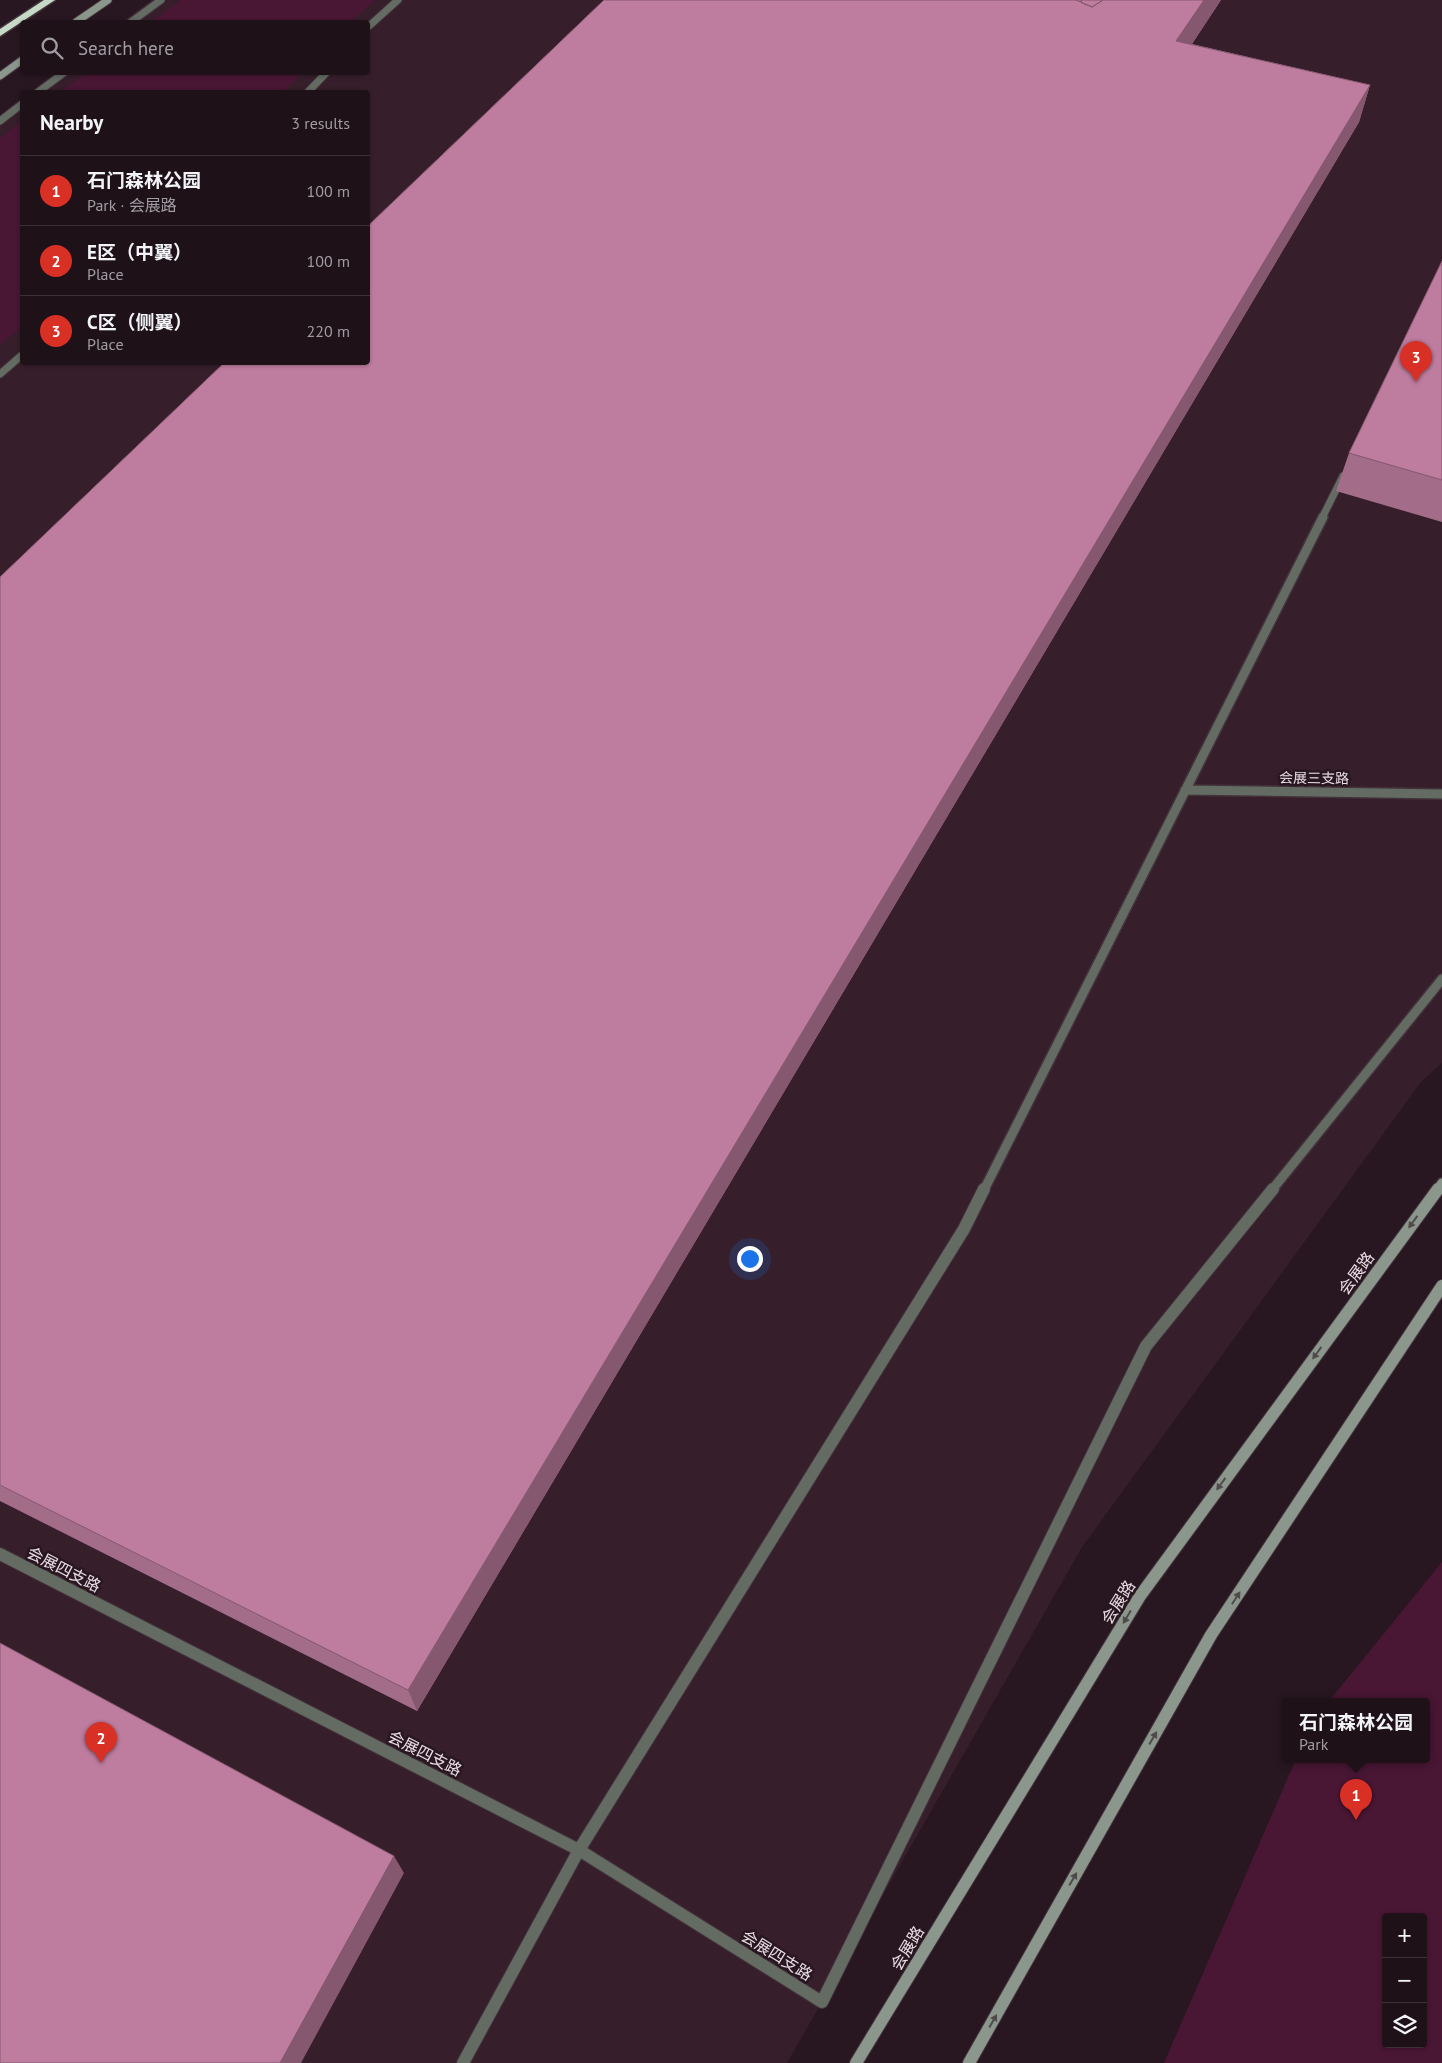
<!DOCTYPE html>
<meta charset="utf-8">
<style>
:root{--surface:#1e1118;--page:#261a21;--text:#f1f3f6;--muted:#a19da2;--line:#3c3137;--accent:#d93025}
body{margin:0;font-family:"PT Sans","Noto Sans SC",sans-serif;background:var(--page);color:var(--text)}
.controls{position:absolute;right:15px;bottom:15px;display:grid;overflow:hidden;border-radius:5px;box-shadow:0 1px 4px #0004}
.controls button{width:45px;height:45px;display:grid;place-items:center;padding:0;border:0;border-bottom:1px solid var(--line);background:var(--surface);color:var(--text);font:25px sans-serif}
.you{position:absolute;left:749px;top:1258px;width:18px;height:18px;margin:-12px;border:4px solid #fff;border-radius:50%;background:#1a73e8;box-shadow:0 0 0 8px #1a73e833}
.badge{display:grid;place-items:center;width:32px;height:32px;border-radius:50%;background:var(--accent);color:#fff;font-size:16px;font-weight:700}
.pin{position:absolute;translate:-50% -41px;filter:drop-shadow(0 1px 2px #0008)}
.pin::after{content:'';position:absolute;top:26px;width:18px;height:15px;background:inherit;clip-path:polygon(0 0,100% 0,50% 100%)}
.popup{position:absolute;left:1282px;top:1698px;width:148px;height:65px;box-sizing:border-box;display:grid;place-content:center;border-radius:5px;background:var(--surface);filter:drop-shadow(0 1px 4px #0005);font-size:16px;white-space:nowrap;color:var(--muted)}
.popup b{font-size:19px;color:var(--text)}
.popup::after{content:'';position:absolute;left:50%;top:100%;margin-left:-10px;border:10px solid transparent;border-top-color:var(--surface)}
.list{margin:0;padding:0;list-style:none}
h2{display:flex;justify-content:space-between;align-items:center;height:65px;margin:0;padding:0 20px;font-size:21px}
h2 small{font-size:16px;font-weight:400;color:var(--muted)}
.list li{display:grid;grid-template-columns:32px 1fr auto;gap:15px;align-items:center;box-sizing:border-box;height:70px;padding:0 20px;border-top:1px solid var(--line)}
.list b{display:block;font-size:19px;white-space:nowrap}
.list p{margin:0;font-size:16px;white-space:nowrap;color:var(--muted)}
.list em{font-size:16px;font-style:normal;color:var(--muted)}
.icon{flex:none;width:28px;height:28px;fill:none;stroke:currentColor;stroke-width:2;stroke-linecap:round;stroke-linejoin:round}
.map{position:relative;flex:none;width:1442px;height:2063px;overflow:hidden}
.search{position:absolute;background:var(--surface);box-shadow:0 1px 4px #0004;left:20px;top:20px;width:350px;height:55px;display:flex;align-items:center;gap:12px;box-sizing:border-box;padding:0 18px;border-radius:5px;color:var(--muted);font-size:19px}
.panel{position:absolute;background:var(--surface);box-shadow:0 1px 4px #0004;left:20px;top:90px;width:350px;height:275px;border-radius:5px}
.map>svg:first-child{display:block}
.built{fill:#361e2b}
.green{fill:#491634;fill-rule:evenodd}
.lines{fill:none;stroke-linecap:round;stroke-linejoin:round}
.lane-far2-casing{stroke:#43333b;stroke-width:9}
.lane-far1-casing{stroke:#43333b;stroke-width:12}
.lane-casing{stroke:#43333b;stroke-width:14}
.secondary-far2-casing{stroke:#43333b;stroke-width:9}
.secondary-far1-casing{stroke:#43333b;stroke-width:12}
.secondary-casing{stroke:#43333b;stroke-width:14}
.highway-casing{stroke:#43333b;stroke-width:3}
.lane-far2{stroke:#636b63;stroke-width:7}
.lane-far1{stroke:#636b63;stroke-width:9}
.lane{stroke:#636b63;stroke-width:12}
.secondary-far2{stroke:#8b978c;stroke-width:7}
.secondary-far1{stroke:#8b978c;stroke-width:9}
.secondary{stroke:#8b978c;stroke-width:12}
.highway{fill:#c6dac7;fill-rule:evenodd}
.wall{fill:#a36c89}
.shaded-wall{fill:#85586f}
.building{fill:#be7d9f;stroke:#85586f}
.oneway{fill:#504a4b}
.labels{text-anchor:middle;stroke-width:5;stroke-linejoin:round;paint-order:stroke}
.street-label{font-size:14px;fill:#eadde3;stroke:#281720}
.near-street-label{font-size:16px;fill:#eadde3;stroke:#281720}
</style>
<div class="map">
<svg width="1442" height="2063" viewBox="0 0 1442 2063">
<rect width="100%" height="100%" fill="#281720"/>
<!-- built -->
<path class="built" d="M 152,0 L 1442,0 L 1442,1063 L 1421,1082 L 1082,1547 L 787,2063 L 0,2063 L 0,115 L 22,98 L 22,362 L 368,362 L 368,92 L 30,92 L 56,73 L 368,72 L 368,22 L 122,22 Z"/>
<!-- green -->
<path class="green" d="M 181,0 L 375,0 L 350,22 L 151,22 Z
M 86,73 L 86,72 L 302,73 L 283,92 L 60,92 Z
M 22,121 L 22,327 L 0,345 L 0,138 Z
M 1442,1562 L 1442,2063 L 1164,2063 L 1296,1759 L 1426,1759 L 1426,1701 L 1329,1701 ZM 1386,1917 L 1423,1917 L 1423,2044 L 1386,2044 Z"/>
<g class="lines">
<!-- lane-far2 casing -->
<g class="lane-far2-casing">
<path id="lane-far2" d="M 131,22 L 161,0
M 368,27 L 398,0
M 38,92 L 65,72
M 308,92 L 327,72
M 0,121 L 22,104
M 0,374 L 22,355
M 1322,518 L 1343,476"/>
</g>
<!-- lane-far1 casing -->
<g class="lane-far1-casing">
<path id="lane-far1" d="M 1185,790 L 1442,794
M 984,1190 L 1323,517
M 1272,1190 L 1442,979"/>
</g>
<!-- lane casing -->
<g class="lane-casing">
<path id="lane" d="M 0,1554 L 579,1850 L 822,2002 L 1146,1346 L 1273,1189
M 463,2063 L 579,1850 L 964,1229 L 984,1189"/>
</g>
<!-- secondary-far2 casing -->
<g class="secondary-far2-casing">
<path id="secondary-far2" d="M 76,22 L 108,0
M 0,76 L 22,60"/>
</g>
<!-- secondary-far1 casing -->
<g class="secondary-far1-casing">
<path id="secondary-far1" d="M 1437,1190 L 1442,1183"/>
</g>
<!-- secondary casing -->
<g class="secondary-casing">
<path id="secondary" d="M 856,2063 L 1140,1596 L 1438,1189
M 969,2063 L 1211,1635 L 1442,1286"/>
</g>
<!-- highway casing -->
<g class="highway-casing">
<path id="highway" d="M 44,0 L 55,0 L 0,36 L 0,29 Z"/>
</g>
<!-- lane-far2 -->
<use href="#lane-far2" class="lane-far2"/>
<!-- lane-far1 -->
<use href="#lane-far1" class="lane-far1"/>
<!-- lane -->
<use href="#lane" class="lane"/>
<!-- secondary-far2 -->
<use href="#secondary-far2" class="secondary-far2"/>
<!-- secondary-far1 -->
<use href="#secondary-far1" class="secondary-far1"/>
<!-- secondary -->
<use href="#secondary" class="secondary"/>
<!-- highway -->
<use href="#highway" class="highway"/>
</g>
<!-- wall -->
<path class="wall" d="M 604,0 L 1221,0 L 1192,44 L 1370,85 L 1359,122 L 417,1711 L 0,1501 L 0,577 Z
M 1442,261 L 1442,522 L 1336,491 L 1349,453 Z"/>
<!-- shaded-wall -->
<path class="shaded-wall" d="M 1204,0 L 1221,0 L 1169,78 L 1176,41 Z
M 1370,85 L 1359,122 L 417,1711 L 408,1690 Z
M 394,1856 L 404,1873 L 301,2063 L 280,2063 Z"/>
<!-- building -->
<path class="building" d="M 604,0 L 1076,0 L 1092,7 L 1103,0 L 1204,0 L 1176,41 L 1370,85 L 408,1690 L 0,1485 L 0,577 L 225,362 L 368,362 L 368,226 Z
M 1081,0 L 1103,0 L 1092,7 L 1082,3 Z
M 1442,261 L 1442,480 L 1349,453 Z
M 0,1643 L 394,1856 L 280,2063 L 0,2063 Z"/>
<!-- one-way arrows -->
<defs><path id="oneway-solid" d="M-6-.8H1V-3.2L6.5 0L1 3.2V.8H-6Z" transform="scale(1.25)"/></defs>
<g class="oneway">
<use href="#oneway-solid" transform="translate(1413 1222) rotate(126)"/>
<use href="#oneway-solid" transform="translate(1317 1353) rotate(126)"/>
<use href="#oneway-solid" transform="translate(1221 1484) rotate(126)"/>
<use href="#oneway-solid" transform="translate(1236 1598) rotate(-57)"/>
<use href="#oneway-solid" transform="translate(1127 1617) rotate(121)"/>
<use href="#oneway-solid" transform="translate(1153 1738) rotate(-60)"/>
<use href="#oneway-solid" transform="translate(1073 1879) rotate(-60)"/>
<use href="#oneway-solid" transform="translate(993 2021) rotate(-60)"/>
</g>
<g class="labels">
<!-- street labels -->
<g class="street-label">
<text transform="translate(1314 778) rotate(1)" y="5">会展三支路</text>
</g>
<!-- near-street labels -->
<g class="near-street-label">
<text transform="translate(1356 1273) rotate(-54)" y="6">会展路</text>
<text transform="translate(64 1569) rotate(27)" y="6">会展四支路</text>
<text transform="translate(1118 1602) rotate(-58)" y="6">会展路</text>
<text transform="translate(425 1753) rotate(27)" y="6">会展四支路</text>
<text transform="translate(907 1948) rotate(-59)" y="6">会展路</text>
<text transform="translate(777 1955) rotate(32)" y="6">会展四支路</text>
</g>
</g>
</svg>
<div class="controls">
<button>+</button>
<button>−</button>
<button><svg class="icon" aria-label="layers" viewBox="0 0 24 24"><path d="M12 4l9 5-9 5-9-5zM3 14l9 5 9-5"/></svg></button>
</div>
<div class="you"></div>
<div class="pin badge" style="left:1356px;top:1820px">1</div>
<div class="popup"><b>石门森林公园</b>Park</div>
<div class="pin badge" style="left:101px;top:1763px">2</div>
<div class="pin badge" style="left:1416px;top:382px">3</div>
<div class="search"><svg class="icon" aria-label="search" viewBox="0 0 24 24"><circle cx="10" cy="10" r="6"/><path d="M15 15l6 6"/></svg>Search here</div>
<section class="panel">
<h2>Nearby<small>3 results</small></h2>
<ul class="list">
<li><span class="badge">1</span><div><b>石门森林公园</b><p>Park · 会展路</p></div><em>100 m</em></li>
<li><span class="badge">2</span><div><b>E区（中翼）</b><p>Place</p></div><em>100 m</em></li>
<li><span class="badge">3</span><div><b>C区（侧翼）</b><p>Place</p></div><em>220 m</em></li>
</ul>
</section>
</div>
